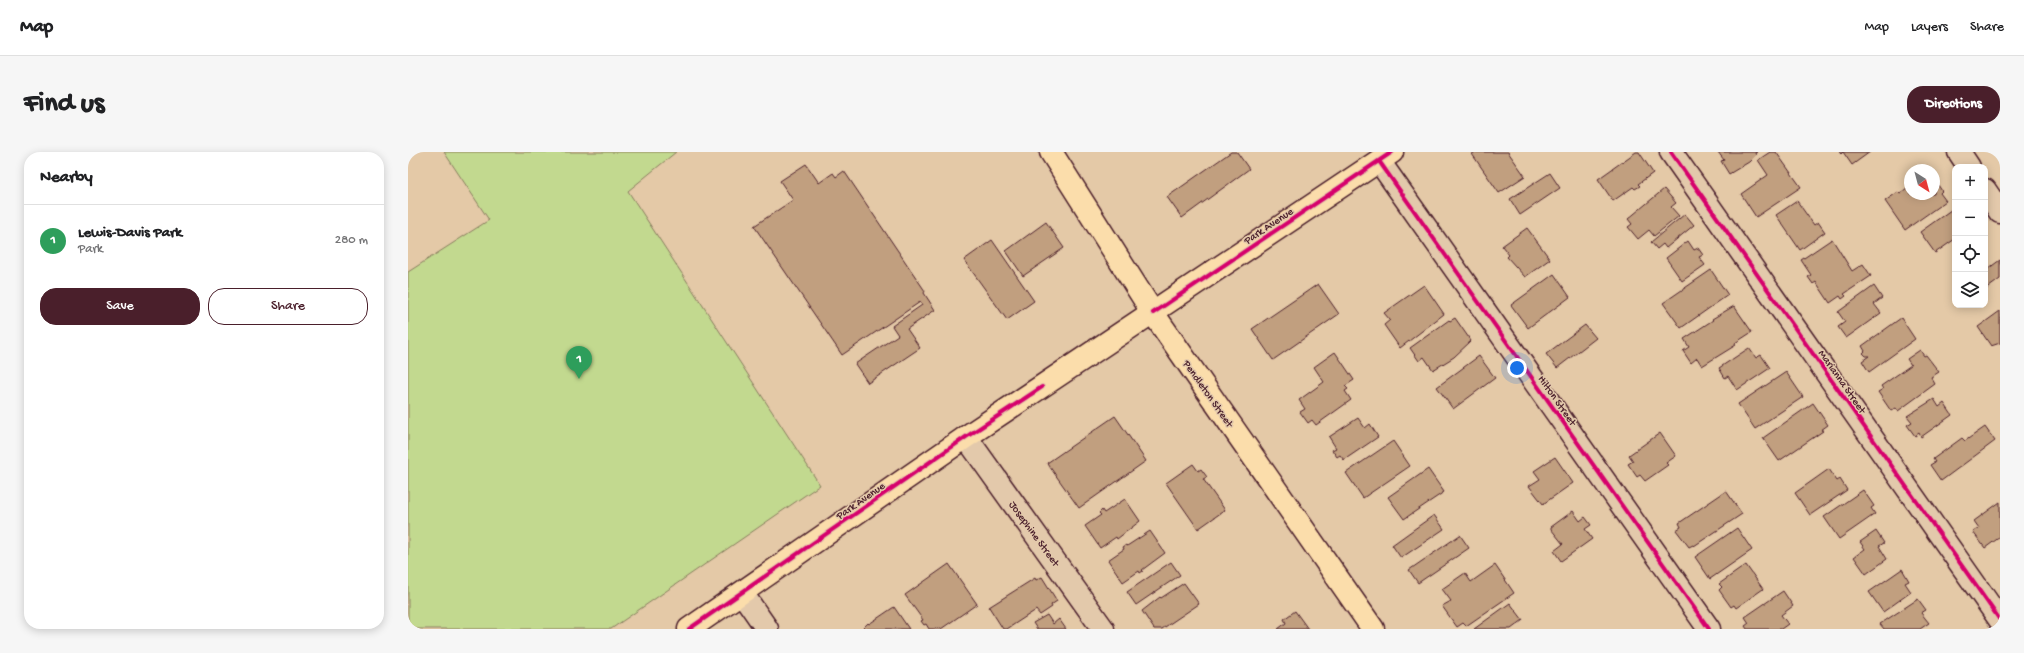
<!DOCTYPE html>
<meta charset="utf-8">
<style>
:root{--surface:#fff;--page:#f6f6f6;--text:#202124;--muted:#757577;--line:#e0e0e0;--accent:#4a1f2b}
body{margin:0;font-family:"Gochi Hand",sans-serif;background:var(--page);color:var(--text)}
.controls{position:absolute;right:12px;top:12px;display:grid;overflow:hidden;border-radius:8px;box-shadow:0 2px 10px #0003}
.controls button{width:36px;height:36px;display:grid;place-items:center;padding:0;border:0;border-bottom:1px solid var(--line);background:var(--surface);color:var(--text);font:20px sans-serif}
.compass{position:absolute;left:1496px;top:12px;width:36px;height:36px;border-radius:50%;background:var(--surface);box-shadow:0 2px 10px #0003;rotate:144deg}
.you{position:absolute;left:1109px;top:216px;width:14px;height:14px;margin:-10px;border:3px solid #fff;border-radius:50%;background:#1a73e8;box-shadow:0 0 0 6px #1a73e833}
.badge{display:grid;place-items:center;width:26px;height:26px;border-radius:50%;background:var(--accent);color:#fff;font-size:13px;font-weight:700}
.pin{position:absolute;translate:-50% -33px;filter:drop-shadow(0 1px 2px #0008)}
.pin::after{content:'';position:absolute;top:21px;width:14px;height:12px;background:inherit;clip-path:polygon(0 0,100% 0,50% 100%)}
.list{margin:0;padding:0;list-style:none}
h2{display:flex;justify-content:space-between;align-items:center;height:52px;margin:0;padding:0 16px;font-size:17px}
h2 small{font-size:13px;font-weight:400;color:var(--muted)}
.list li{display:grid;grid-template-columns:26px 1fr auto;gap:12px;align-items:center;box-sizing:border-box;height:72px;padding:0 16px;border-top:1px solid var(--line)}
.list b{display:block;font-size:15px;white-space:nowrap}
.list p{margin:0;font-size:13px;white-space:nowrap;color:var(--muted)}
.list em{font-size:13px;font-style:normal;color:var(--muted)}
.actions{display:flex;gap:8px;padding:12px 16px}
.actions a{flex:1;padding:9px 0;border:1px solid var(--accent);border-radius:16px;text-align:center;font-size:14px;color:var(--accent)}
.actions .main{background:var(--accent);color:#fff}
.icon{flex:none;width:22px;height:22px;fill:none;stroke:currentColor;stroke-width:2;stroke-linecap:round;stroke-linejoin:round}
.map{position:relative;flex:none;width:1592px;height:477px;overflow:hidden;border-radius:16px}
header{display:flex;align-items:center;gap:24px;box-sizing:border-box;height:56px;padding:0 20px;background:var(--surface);border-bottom:1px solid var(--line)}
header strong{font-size:19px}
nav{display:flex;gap:22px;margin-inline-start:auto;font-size:14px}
.intro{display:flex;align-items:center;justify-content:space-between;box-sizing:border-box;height:96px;padding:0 24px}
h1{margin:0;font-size:28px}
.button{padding:10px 18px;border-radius:16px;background:var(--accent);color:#fff;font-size:14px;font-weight:700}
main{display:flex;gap:24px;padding:0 24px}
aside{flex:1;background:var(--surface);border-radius:16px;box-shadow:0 2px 10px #0003}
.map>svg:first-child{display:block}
.green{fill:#c2d98f;stroke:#867c5d}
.building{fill:#c19f7f;stroke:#4a1f2b}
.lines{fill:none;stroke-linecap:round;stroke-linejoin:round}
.minor-casing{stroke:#4a1f2b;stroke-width:25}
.major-casing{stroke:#4a1f2b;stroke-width:25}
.minor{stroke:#e3c9ab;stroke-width:22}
.major{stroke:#fbddab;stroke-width:22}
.cycleway-casing{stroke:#e3c9ab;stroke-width:6}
.cycleway{stroke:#d6006c;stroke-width:4}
.labels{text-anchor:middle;stroke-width:3;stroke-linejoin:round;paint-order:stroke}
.street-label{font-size:11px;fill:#4a1f2b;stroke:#e3c9ab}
</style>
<header>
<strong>Map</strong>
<nav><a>Map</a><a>Layers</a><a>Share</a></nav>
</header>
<div class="intro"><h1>Find us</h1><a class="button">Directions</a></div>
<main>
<aside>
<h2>Nearby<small></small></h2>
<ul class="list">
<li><span class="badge" style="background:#2e9e5b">1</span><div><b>Lewis-Davis Park</b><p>Park</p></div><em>280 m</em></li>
</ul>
<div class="actions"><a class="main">Save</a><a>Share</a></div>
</aside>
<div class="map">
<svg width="1592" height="477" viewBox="0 0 1592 477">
<rect width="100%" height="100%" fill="#e4c9a7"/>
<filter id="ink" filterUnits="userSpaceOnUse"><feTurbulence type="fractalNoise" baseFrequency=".025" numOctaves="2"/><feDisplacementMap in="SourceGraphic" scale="8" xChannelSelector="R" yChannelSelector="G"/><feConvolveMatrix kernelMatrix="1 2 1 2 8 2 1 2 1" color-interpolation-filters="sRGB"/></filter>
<g filter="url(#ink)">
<!-- green -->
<path class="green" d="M 36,0 L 268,0 L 220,39 L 412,333 L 203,477 L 0,477 L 0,120 L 81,68 Z"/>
<!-- building -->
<path class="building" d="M 823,0 L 829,0 L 841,17 L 774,66 L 759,45 Z
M 1068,0 L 1100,0 L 1117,24 L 1091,41 L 1064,2 Z
M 1228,0 L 1231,0 L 1245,21 L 1230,32 L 1232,34 L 1227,37 L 1225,35 L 1205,49 L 1190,27 Z
M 1310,0 L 1349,0 L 1347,1 L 1348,3 L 1341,10 L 1321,22 L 1313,9 L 1316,8 Z
M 1362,0 L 1368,0 L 1393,35 L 1348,65 L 1333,42 L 1360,23 L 1350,8 Z
M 1431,0 L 1462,0 L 1444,13 L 1435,0 L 1433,2 Z
M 398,12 L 411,31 L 425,21 L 428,25 L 436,19 L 517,139 L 516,141 L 527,158 L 499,177 L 512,196 L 460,231 L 447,212 L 490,183 L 484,174 L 514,153 L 512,150 L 434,203 L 346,74 L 385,48 L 372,29 Z
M 1142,21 L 1152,36 L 1112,63 L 1102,47 Z
M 1526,27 L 1534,39 L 1532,41 L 1538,49 L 1497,78 L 1477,49 L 1490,40 L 1492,42 L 1502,35 L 1502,42 L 1526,42 Z
M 1256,37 L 1268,51 L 1263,55 L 1271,64 L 1246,84 L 1241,78 L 1230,87 L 1220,75 L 1224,72 L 1220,67 Z
M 1389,49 L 1406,73 L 1410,70 L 1417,80 L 1392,98 L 1368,63 Z
M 1547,55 L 1547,87 L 1527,101 L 1512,80 Z
M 1277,62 L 1286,73 L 1258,96 L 1255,92 L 1249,97 L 1243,90 Z
M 638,70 L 656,96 L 615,124 L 598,99 Z
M 1119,76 L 1142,107 L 1117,125 L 1099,105 L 1101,103 L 1094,94 Z
M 1424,87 L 1444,119 L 1455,112 L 1463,124 L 1436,142 L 1438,144 L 1434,147 L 1432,144 L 1422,151 L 1408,130 L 1405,132 L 1400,125 L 1403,123 L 1393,108 Z
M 584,88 L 626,149 L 599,168 L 556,108 Z
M 1280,89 L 1286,98 L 1290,96 L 1295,103 L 1291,105 L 1297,113 L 1274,129 L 1258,106 Z
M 1592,108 L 1592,127 L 1577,138 L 1577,119 Z
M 1303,118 L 1320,143 L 1273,176 L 1255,151 Z
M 1146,122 L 1162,145 L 1120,176 L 1103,153 Z
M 910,132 L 931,162 L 865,208 L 844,177 Z
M 1016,133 L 1036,162 L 992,196 L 976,173 L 982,168 L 976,161 Z
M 1466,134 L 1474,146 L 1466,152 L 1473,161 L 1438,186 L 1430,175 L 1437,170 L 1430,160 Z
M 1326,154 L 1344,180 L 1327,191 L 1328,193 L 1294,214 L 1289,206 L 1283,211 L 1275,199 L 1281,195 L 1276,187 L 1305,168 L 1304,167 Z
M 1592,159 L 1592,191 L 1583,194 L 1570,175 Z
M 1047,166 L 1063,189 L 1046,205 L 1025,218 L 1016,205 L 1011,209 L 1002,196 L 1041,168 L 1042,169 Z
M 1493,166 L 1507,187 L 1461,220 L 1454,209 L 1461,204 L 1458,204 L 1455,201 L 1457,199 L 1454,194 Z
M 1177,173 L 1188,186 L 1149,216 L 1138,202 Z
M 1341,196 L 1348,206 L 1353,203 L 1362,216 L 1329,238 L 1320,224 L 1317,226 L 1311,216 Z
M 1512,198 L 1516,204 L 1518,203 L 1531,220 L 1523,225 L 1527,232 L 1490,259 L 1488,256 L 1483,259 L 1470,240 L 1475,237 L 1473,234 L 1503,213 L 1499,207 Z
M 927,200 L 946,228 L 937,234 L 940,237 L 937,239 L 943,248 L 908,273 L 904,268 L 900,271 L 892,260 L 897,257 L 891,248 L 916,230 L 906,215 Z
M 1071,204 L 1087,226 L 1045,257 L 1029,235 Z
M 1378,220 L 1395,245 L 1347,277 L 1330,252 Z
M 1526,247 L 1531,255 L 1536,251 L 1544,263 L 1513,285 L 1511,281 L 1507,284 L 1499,273 L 1504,270 L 1499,264 Z
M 1405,251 L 1420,273 L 1413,278 L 1415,279 L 1371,309 L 1355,286 Z
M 707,264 L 738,309 L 671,356 L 639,311 Z
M 950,266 L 957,276 L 962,272 L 970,285 L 936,308 L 932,303 L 929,305 L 924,298 L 928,296 L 921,285 Z
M 1577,275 L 1587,289 L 1533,329 L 1522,313 L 1527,310 L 1525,307 L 1554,286 L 1557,289 Z
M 1252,281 L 1268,304 L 1258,311 L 1260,313 L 1237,329 L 1232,323 L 1229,325 L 1220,312 L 1225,309 L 1221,303 Z
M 985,289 L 1002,314 L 955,346 L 938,321 Z
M 1147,305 L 1165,331 L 1135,352 L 1121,334 L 1132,327 L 1126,319 Z
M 785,312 L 790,319 L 793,317 L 799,325 L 795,327 L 817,358 L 790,377 L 758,331 Z
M 1020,317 L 1036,340 L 996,367 L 980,345 Z
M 1421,317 L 1429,329 L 1432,327 L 1439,338 L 1402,363 L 1387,341 Z
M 1455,338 L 1466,354 L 1463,356 L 1467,362 L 1431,387 L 1416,365 Z
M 1318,339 L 1334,362 L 1286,394 L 1285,393 L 1281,395 L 1268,378 L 1273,375 L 1271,371 Z
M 717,347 L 732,369 L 709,387 L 708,385 L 692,396 L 677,374 L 693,363 L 691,361 L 694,358 L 696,361 Z
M 1592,350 L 1592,385 L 1577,396 L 1565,380 L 1571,376 L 1566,369 Z
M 1165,359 L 1172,369 L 1177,365 L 1183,373 L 1177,377 L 1184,387 L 1153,409 L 1146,399 L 1155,392 L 1143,377 L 1143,375 Z
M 1026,363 L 1036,377 L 993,406 L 984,393 Z
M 1329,376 L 1344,398 L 1302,427 L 1287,405 Z
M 742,379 L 757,401 L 734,418 L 735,419 L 732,421 L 731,419 L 715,430 L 700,408 L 716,397 L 715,395 L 718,393 L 719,394 Z
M 1468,379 L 1476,391 L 1471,394 L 1479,407 L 1458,422 L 1446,405 L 1457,397 L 1452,390 Z
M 1052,383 L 1061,396 L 1010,431 L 1001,418 Z
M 763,410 L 772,423 L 728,453 L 719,440 Z
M 541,412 L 569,452 L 533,477 L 521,477 L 518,472 L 516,473 L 513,469 L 515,468 L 497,443 Z
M 1087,413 L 1106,441 L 1058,474 L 1055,471 L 1049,475 L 1034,454 L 1043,449 L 1034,437 L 1057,421 L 1063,430 Z
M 1338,413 L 1355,437 L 1328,456 L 1326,453 L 1323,455 L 1311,438 L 1314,435 L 1311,432 Z
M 1494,417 L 1501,429 L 1497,431 L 1503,440 L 1475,460 L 1461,440 Z
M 634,425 L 649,449 L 643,453 L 644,455 L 632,463 L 628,458 L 599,477 L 595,477 L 581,455 L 627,426 L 628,428 Z
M 776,431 L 791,452 L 754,477 L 746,477 L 734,459 L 752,445 L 753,446 Z
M 1375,439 L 1385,454 L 1373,463 L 1380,472 L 1373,477 L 1339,477 L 1337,474 L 1341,471 L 1337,465 Z
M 1510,447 L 1518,458 L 1513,461 L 1521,471 L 1512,477 L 1476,477 L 1472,472 Z
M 1102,451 L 1115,468 L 1103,477 L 1066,477 Z
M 486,455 L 501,477 L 454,477 L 460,471 L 461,472 Z
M 887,459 L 900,477 L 870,477 L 878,471 L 876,467 Z
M 639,463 L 645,472 L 651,467 L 658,477 L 629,477 L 625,471 Z"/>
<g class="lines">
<!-- minor casing -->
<g class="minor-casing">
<path id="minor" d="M 1263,0 L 1592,468
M 1551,0 L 1561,15
M 971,9 L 1301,477
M 1577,38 L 1592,60
M 558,285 L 695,477
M 334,441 L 359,477"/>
</g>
<!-- major casing -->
<g class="major-casing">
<path id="major" d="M 643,0 L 745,161 L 965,477
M 281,477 L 558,285 L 984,0"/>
</g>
<!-- minor -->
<use href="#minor" class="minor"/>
<!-- major -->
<use href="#major" class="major"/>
<!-- cycleway casing -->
<g class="cycleway-casing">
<path id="cycleway" d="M 1263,0 L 1592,468
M 971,9 L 1301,477
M 745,161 L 984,0
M 281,477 L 558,285 L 634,235"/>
</g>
<!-- cycleway -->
<use href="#cycleway" class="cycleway"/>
</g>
</g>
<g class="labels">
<!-- street labels -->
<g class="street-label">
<text transform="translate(860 73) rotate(-34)" y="4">Park Avenue</text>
<text transform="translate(1435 229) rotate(55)" y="4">Marianna Street</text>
<text transform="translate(801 241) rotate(55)" y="4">Pendleton Street</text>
<text transform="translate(1150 248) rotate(55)" y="4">Hilton Street</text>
<text transform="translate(452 348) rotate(-35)" y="4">Park Avenue</text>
<text transform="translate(627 381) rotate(54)" y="4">Josephine Street</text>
</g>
</g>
</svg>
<div class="controls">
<button>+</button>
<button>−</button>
<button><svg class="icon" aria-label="locate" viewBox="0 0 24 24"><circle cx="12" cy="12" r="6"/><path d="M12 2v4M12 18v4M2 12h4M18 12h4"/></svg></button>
<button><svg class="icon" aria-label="layers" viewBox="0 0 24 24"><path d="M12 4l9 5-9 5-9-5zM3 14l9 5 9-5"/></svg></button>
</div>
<svg class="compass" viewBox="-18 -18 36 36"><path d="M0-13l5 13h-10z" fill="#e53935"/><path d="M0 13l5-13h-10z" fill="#757577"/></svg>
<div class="you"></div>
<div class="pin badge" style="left:171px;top:227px;background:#2e9e5b">1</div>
</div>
</main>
